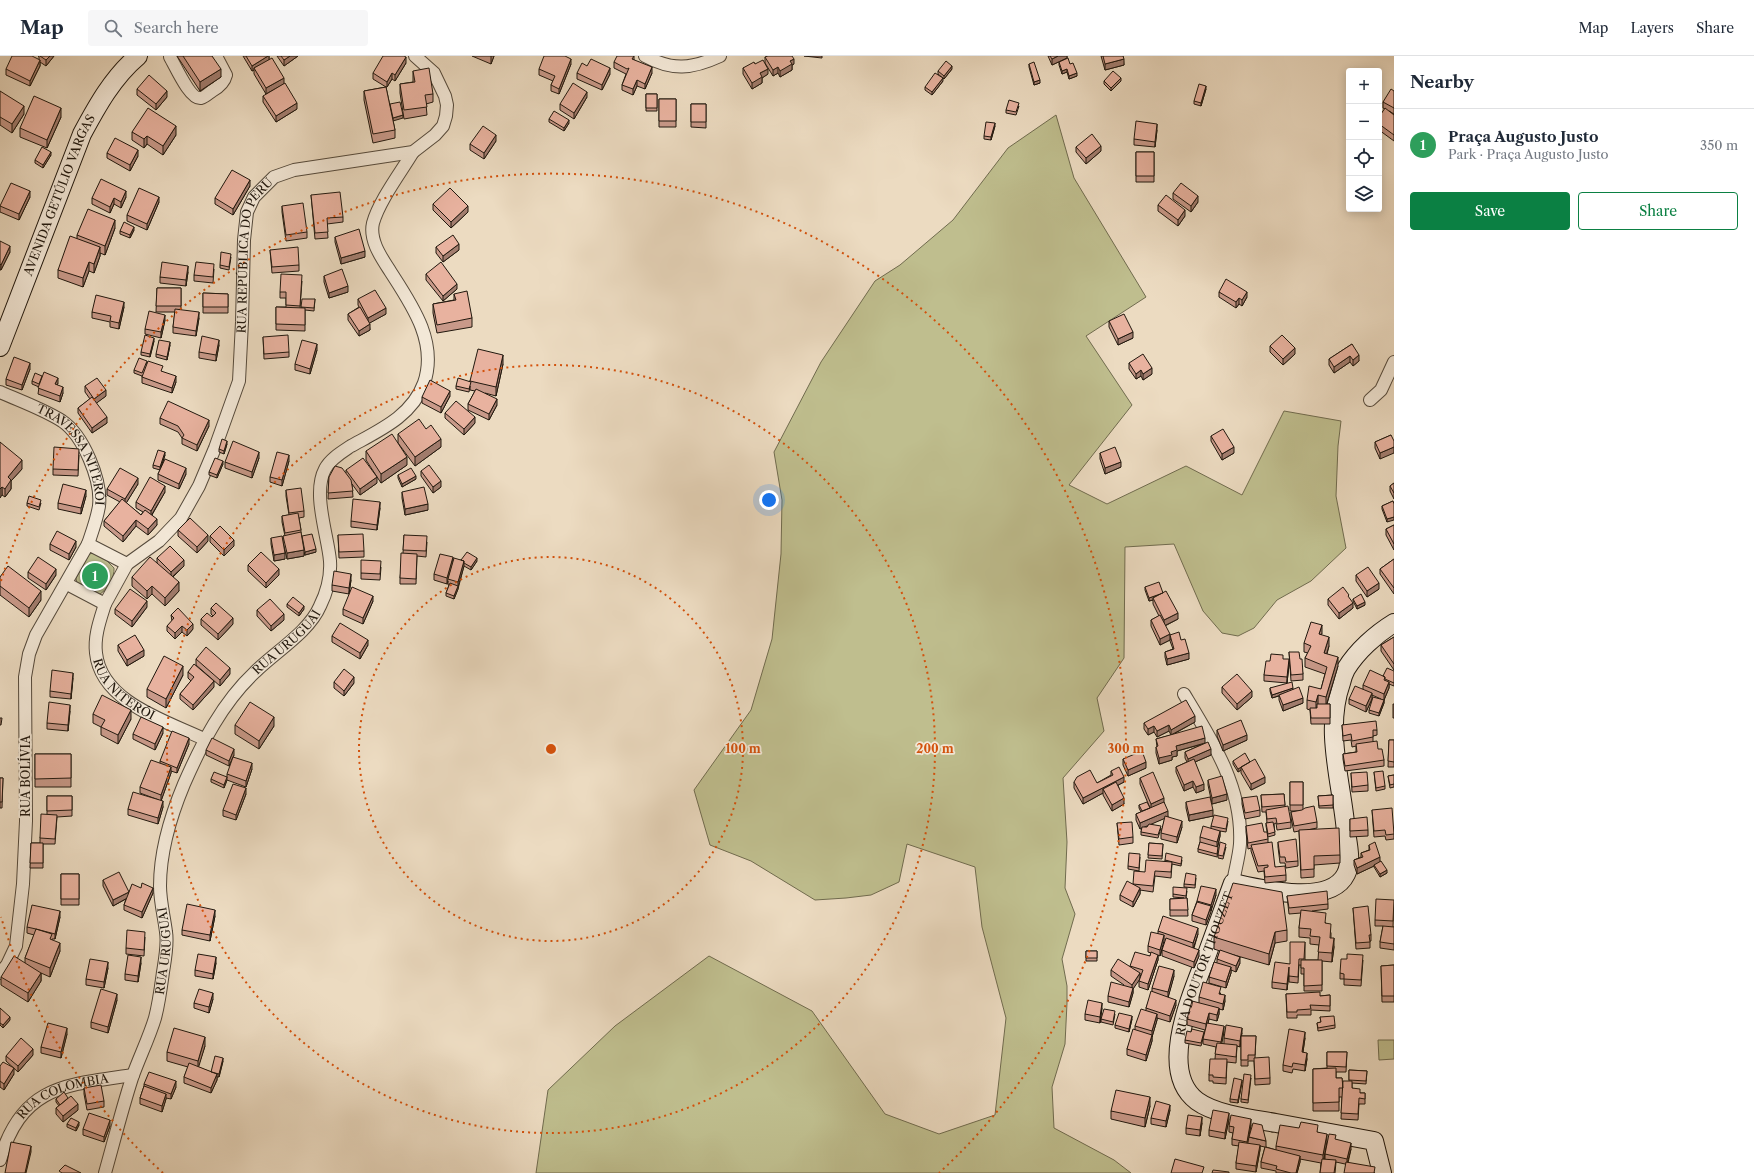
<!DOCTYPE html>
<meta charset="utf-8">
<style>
:root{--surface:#fff;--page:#f6f6f7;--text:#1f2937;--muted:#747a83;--line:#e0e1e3;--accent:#0b8043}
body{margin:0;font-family:"Libre Caslon Text",serif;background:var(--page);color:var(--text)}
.controls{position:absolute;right:12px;top:12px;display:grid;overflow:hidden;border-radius:4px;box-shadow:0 2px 10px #0003}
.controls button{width:36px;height:36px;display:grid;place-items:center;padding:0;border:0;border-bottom:1px solid var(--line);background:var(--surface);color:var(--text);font:20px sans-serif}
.you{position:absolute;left:769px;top:444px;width:14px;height:14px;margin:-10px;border:3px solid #fff;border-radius:50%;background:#1a73e8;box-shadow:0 0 0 6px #1a73e833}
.badge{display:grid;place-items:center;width:26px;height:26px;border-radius:50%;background:var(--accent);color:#fff;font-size:13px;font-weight:700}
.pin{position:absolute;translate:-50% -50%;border:2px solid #fff;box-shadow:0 1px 4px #0006}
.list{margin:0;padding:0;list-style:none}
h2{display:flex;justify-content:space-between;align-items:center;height:52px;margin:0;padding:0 16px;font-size:17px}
h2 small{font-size:13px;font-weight:400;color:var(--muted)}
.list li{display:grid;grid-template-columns:26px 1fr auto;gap:12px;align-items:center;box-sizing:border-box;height:72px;padding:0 16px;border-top:1px solid var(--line)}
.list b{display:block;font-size:15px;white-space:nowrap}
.list p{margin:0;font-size:13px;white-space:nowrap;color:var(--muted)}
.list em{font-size:13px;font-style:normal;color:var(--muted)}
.actions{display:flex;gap:8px;padding:12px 16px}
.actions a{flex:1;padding:9px 0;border:1px solid var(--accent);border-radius:4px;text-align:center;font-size:14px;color:var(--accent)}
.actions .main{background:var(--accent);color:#fff}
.icon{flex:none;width:22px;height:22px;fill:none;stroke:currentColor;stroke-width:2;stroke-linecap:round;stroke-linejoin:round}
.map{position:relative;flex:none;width:1394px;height:1117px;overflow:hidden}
header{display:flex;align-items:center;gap:24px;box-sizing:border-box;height:56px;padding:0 20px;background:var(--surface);border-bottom:1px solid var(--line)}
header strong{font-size:19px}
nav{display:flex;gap:22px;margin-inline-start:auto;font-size:14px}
.search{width:280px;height:36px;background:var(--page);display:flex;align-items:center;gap:10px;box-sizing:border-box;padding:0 14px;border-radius:4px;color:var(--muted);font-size:15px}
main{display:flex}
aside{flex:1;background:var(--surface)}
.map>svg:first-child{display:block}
.green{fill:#bfbe8e;stroke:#706b4e}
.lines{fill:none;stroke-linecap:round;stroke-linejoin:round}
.street-casing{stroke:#54493b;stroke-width:14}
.secondary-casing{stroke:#21180e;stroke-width:20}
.street{stroke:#f3e8d7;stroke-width:12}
.secondary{stroke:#f3e8d7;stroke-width:18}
.wall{fill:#c89989;stroke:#21180e}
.shaded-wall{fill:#a27d6f;stroke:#21180e}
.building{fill:#e8b29f;stroke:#21180e}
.ring{fill:none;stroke:#d4520c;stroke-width:2;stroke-dasharray:2 4}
.labels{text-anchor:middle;stroke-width:3.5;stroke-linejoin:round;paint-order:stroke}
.street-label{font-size:12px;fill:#21180e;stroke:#f3e8d7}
.centre{fill:#d4520c;stroke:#f3e8d7;stroke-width:2}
.ring-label{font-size:12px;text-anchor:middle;font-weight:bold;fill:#d4520c;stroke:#f3e8d7;stroke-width:3.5;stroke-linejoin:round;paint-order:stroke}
</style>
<header>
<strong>Map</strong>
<div class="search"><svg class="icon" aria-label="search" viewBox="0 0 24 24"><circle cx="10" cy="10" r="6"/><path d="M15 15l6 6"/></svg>Search here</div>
<nav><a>Map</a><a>Layers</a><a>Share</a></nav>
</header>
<main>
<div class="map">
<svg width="1394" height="1117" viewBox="0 0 1394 1117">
<rect width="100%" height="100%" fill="#ecdbc1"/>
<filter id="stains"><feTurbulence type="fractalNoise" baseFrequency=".005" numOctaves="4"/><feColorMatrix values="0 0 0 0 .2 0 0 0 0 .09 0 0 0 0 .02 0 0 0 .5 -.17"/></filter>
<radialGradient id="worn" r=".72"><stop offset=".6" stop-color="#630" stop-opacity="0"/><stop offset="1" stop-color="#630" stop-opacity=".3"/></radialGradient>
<!-- green -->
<path class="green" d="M 1056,59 L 1074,122 L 1146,241 L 1086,280 L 1132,349 L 1069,429 L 1107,448 L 1186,410 L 1242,439 L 1284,355 L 1341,365 L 1338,390 L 1336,440 L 1346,492 L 1311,525 L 1277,544 L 1254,572 L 1238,580 L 1222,577 L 1203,555 L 1174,488 L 1125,491 L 1124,602 L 1097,642 L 1104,675 L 1063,722 L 1067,786 L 1065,832 L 1075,858 L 1062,903 L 1067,930 L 1067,947 L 1065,988 L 1052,1031 L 1054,1072 L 1114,1104 L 1131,1117 L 536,1117 L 548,1034 L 615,970 L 709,900 L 812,955 L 885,1058 L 939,1078 L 995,1059 L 1006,962 L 982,871 L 975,811 L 907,788 L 899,826 L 871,839 L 846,842 L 815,844 L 751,805 L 710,789 L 694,734 L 751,654 L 772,583 L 781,498 L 782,444 L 774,396 L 821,306 L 875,225 L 900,209 L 953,164 L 1008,92 Z
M 94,497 L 104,502 L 114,512 C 115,521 106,536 98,539 L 77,527 L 76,522 L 89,498 Z
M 1378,984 L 1394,984 L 1394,1003 L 1379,1004 Z"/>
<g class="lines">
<!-- street casing -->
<g class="street-casing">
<g id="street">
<path d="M 645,0 C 672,15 692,13 720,0"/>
<path d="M 170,1 C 175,9 190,44 201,42 C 205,41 209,37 212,35 C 219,31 224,27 226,19 L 216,0"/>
<path id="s1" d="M 0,336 C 20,345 43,353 62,365 C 83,379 102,424 99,450 C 97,463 92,476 88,488"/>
<path d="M 1370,344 L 1381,334 L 1394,306"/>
<path id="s2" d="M 127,508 L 159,485 L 181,462 L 199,430 L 215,392 L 239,325 L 242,266 L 244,184 L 247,156 L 254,141 L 274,121 L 294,114 L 413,96 L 435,79 L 443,70 L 446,60 L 447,49 L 445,40 L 434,17 L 415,0"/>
<path id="s3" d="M 105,548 C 100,564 94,580 96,597 C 101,646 166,665 204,683"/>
<path d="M 1184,638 C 1212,684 1243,732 1240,788 C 1239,801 1235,814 1233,827"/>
<path d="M 0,917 L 7,909 L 16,890 L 23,828 L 26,765 L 25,621 L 29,598 L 36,579 L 88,488 L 127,508 L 105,548 L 67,528"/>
<path id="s4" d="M 0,1104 C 22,1029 66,1029 133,1019"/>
<path id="s5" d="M 105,1117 C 114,1085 122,1053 132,1022 C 139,1002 149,982 155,962 C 159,947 161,931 163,916 C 165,904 168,888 166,876 C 164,860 160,845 160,830 C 160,796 171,759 184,728 C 202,687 222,647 255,616 C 275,596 309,576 320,550 C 327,536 331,520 330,505 C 328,480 312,437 325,413 C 330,403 342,396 351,390 C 380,374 412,360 424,327 C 438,286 412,249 390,215 C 381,201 369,184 373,167 C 379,145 401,116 413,96"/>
</g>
</g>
<!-- secondary casing -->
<g class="secondary-casing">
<g id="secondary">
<path id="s6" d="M 0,291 L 82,78 C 97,50 113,21 138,0"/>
<path id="s7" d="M 1382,1117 L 1374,1085 C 1341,1079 1308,1073 1276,1067 C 1253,1063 1216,1059 1197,1045 C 1157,1015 1192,938 1206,901 C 1215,876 1224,852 1233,827 C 1260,833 1330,851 1346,818 C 1352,806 1348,789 1346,776 C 1342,727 1324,675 1341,627 C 1342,622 1344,617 1346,613 C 1357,595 1376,578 1394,567"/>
</g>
</g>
<!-- street -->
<use href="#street" class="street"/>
<!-- secondary -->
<use href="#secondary" class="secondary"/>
</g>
<!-- wall -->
<path class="wall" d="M 38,0 L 54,0 L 46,10 L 40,6 L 40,10 L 30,30 L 6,19 L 6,13 L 39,4 L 39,1 Z
M 177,0 L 212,0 L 221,21 L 200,35 Z
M 243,0 L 269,0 L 269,3 L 284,28 L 266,38 L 254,18 L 254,14 L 252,15 Z
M 277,0 L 298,0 L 284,10 Z
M 472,0 L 494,0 L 491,8 Z
M 634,0 L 634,4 L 652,17 L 645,33 L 637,30 L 633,39 L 622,34 L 622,29 L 626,18 L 614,12 L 614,6 Z
M 804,0 L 822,0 L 822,2 Z
M 1048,0 L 1067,0 L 1067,2 L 1052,9 Z
M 1101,0 L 1123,0 L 1124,9 L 1105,14 Z
M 765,1 L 794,8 L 792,9 L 792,14 L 780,21 L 778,17 L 773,20 L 765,7 Z
M 1059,6 L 1070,8 L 1077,20 L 1069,23 L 1067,16 L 1062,18 L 1059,9 Z
M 406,7 L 395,25 L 392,23 L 387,31 L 386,31 L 395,74 L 395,82 L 373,87 L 364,44 L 364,35 L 386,31 L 373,23 L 373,17 Z
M 571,8 L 559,38 L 551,35 L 551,29 L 553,25 L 539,19 L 539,13 Z
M 755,8 L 768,18 L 762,22 L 762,27 L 752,33 L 743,18 L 743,12 Z
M 1029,8 L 1040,27 L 1034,29 L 1029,11 Z
M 952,13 L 944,23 L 938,18 L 938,15 Z
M 413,15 L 433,38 L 433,46 L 426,48 L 427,59 L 404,63 L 400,37 L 400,28 L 413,26 Z
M 577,17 L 610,18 L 602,34 L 577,23 Z
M 943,25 L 932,39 L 925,34 L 925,31 Z
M 1104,25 L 1121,25 L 1111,35 L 1104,28 Z
M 137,33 L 167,41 L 156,54 L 137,39 Z
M 1206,33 L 1201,50 L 1194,48 L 1194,45 Z
M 0,35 L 24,58 L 12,77 L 0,69 Z
M 1394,35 L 1394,58 L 1389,55 L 1394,59 L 1394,85 L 1379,74 L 1379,61 L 1385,53 L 1383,52 L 1383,46 Z
M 646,38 L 657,38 L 657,55 L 646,55 Z
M 263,40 L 297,53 L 276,66 L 263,46 Z
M 587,41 L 574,63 L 560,54 L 560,48 Z
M 659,43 L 676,43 L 676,71 L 659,71 Z
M 691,48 L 706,48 L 706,72 L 691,71 Z
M 1019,50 L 1016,59 L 1006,57 L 1006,54 Z
M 61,61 L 47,92 L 20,81 L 20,72 Z
M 549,63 L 569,67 L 564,75 L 549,66 Z
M 995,70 L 991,84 L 984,83 L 984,80 Z
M 1157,74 L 1155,91 L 1134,89 L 1134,83 Z
M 132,76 L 176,79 L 163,99 L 147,88 L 144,92 L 132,84 Z
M 496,85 L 484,103 L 470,94 L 470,88 Z
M 1076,91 L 1101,95 L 1086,108 L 1076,96 Z
M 1136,96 L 1154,96 L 1154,126 L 1136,126 Z
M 107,97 L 138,100 L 130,115 L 107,102 Z
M 51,99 L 43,112 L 35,107 L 35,104 Z
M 250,130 L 233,159 L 215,148 L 215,142 Z
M 1173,137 L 1198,146 L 1191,156 L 1173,143 Z
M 311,139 L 343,161 L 343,166 L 327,168 L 328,182 L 315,183 Z
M 30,141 L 19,164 L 0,156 L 0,150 Z
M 126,141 L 121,152 L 114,148 L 110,157 L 92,148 L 92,142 Z
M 159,146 L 147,174 L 127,165 L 127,159 Z
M 433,148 L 468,156 L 451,172 L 433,154 Z
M 1158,149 L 1185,160 L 1178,170 L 1158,155 Z
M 282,150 L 307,176 L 307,182 L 286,185 L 282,156 Z
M 115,172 L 105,199 L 100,197 L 100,200 L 94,217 L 89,215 L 83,231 L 58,222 L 58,214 L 77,183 L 77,179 Z
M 134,174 L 130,182 L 120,178 L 120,175 Z
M 335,181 L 365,201 L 341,208 L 335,186 Z
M 0,185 L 10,196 L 1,214 L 0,214 Z
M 436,191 L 459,194 L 443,206 L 436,197 Z
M 270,194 L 299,209 L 299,215 L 272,217 Z
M 231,201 L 229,214 L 220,212 L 220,209 Z
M 214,213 L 213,227 L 194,225 L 194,219 Z
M 188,216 L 186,230 L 160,227 L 160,221 Z
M 426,218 L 457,233 L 443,245 L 426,224 Z
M 324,220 L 348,236 L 329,242 L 324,226 Z
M 302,225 L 300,252 L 301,252 L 315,243 L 314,255 L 305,254 L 305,275 L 276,274 L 276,251 L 286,251 L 286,242 L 280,242 L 280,236 Z
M 157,232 L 181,232 L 181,254 L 199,262 L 196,280 L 173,277 L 173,271 L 175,256 L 156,256 Z
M 1219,236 L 1247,241 L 1242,250 L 1239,248 L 1236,252 L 1219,241 Z
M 203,237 L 228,238 L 228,257 L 203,257 Z
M 454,238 L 472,262 L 472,271 L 437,277 L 433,257 L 433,248 L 454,244 Z
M 358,243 L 386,258 L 369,267 L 370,274 L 359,280 L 348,264 L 348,258 L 359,251 L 358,249 Z
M 124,251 L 119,273 L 110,271 L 110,266 L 92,262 L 92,256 Z
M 165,264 L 161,282 L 145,278 L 145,273 Z
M 1109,265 L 1133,282 L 1118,289 L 1109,271 Z
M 263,281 L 289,296 L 289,301 L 264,303 Z
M 154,285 L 150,301 L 141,299 L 141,296 Z
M 1352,288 L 1359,305 L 1353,310 L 1350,306 L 1334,317 L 1329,309 L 1329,303 Z
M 170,289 L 167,304 L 156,301 L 156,298 Z
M 219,289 L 216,305 L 199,302 L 199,296 Z
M 1270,290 L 1295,298 L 1283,309 L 1270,296 Z
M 317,294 L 310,318 L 295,314 L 295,308 Z
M 147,307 L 163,316 L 176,326 L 172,337 L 142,327 L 142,320 L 134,317 L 134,314 Z
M 1129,307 L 1152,318 L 1143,324 L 1141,320 L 1136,323 L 1129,313 Z
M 503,308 L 496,340 L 485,337 L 497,349 L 489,364 L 468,354 L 468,348 L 475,335 L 470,334 L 470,330 L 469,336 L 456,333 L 456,330 L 470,325 Z
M 30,313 L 22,334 L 6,329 L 6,323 Z
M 42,322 L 58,327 L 57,329 L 63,337 L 60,346 L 38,338 L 39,331 L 32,328 L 32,325 Z
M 85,330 L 106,340 L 96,347 L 107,367 L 92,377 L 78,357 L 78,352 L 90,343 L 85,336 Z
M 450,340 L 441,357 L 422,347 L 422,341 Z
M 445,357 L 475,367 L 464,379 L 445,362 Z
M 160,362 L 209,370 L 197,395 L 182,388 L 182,382 L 178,376 L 160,368 Z
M 398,378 L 441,391 L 415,410 L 398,387 Z
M 1391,379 L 1380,403 L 1375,392 L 1375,386 Z
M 1211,380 L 1234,397 L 1222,404 L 1211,385 Z
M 0,386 L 22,413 L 11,425 L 11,433 L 5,441 L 2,439 Z
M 227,388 L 224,398 L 219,396 L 219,393 Z
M 366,395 L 407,409 L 381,427 L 366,404 Z
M 1100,397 L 1121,411 L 1105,418 L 1100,403 Z
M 79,399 L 78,420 L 53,419 L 53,413 Z
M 165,399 L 161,413 L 186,418 L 179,433 L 158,424 L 158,418 L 160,414 L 153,412 L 153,409 Z
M 259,402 L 252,422 L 225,412 L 225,406 Z
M 289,405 L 282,430 L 270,426 L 270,421 Z
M 223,408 L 217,422 L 209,419 L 209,416 Z
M 346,414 L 377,427 L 360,439 L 352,428 L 353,441 L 328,443 L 329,421 L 346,417 Z
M 421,415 L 441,431 L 433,437 L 421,420 Z
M 398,419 L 416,423 L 402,431 L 398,422 Z
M 1394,427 L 1394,443 L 1390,435 L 1390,430 Z
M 138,428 L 126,447 L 141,459 L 143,456 L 136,452 L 136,446 L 165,436 L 152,459 L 157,469 L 148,479 L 136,470 L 123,486 L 104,470 L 104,465 L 120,446 L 107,439 L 107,433 Z
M 286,434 L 304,455 L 304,461 L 299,462 L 301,474 L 301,480 L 316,496 L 305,499 L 304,496 L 304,500 L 287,503 L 283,486 L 283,480 L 285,480 L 282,466 L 282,460 L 289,459 L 286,440 Z
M 402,436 L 428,454 L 405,459 L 402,442 Z
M 86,440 L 81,458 L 58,453 L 58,447 Z
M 1393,445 L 1387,466 L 1382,453 L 1382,450 Z
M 27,447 L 41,447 L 39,454 L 27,450 Z
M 380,452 L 377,474 L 351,471 L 351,465 Z
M 1394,469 L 1394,494 L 1386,479 L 1386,473 Z
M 178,474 L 208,485 L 197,497 L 178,480 Z
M 338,479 L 364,495 L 364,501 L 339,502 Z
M 404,479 L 427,486 L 426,501 L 417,500 L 416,528 L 400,528 L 400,522 L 403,497 Z
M 210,480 L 234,490 L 224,500 L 210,486 Z
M 271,482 L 285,503 L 274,505 L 271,488 Z
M 50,488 L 76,491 L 69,504 L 50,494 Z
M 157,502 L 184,510 L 173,521 L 179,535 L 165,550 L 152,538 L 147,543 L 132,530 L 132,521 L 157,507 Z
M 1394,503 L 1394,538 L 1380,518 L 1380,513 Z
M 461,504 L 477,505 L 471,514 L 464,510 L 458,533 L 454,543 L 446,540 L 446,537 L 449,529 L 448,529 L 448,525 L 447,528 L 434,524 L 434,518 L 453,505 Z
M 248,509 L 279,519 L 266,532 L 248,515 Z
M 381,511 L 380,524 L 361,523 L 361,517 Z
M 28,516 L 56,519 L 46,534 L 28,522 Z
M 1356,519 L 1379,533 L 1367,541 L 1356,525 Z
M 0,521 L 41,544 L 29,561 L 0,539 Z
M 351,524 L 349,538 L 332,535 L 332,529 Z
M 1145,531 L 1163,536 L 1178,563 L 1165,570 L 1170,584 L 1160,589 L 1151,570 L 1151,564 L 1159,560 L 1153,548 L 1153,544 L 1149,545 L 1145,534 Z
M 1349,542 L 1353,552 L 1339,563 L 1328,549 L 1328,543 Z
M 1353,543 L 1365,549 L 1357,553 L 1353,545 Z
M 373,545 L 363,568 L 343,559 L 343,553 Z
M 287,548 L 304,553 L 299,560 L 287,551 Z
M 147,551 L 132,571 L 115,558 L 115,553 Z
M 211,552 L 233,568 L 218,584 L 201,569 L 201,563 L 212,561 L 213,560 L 211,558 Z
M 257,554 L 284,564 L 271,575 L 257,560 Z
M 171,559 L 193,573 L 187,580 L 182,576 L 175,583 L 167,575 L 167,570 L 172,565 Z
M 1322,577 L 1321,579 L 1329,590 L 1327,598 L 1338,610 L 1327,648 L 1330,648 L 1330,668 L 1311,668 L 1310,654 L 1307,653 L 1307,644 L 1321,633 L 1325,618 L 1305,611 L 1305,602 L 1308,597 L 1304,596 L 1304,587 Z
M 1170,579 L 1181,584 L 1189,603 L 1167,609 L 1165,601 L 1165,596 L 1173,593 L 1170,585 Z
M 332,580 L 368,589 L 360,603 L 332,586 Z
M 1394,581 L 1394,614 L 1381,595 L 1381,589 Z
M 118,589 L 144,600 L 127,610 L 118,595 Z
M 1289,596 L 1300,603 L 1303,618 L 1303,624 L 1291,625 Z
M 196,603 L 230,618 L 220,630 L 196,609 Z
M 1270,605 L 1289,609 L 1287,627 L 1264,625 L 1264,619 Z
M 1394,615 L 1394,630 L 1389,628 L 1389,632 L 1384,644 L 1384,647 L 1379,660 L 1369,657 L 1369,654 L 1381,643 L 1372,639 L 1372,643 L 1366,656 L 1349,648 L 1349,643 L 1363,633 L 1363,629 Z
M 188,616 L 214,631 L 193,654 L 180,643 L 180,638 L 191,625 L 188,622 Z
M 183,619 L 166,652 L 147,641 L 147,633 Z
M 73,622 L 71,643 L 50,641 L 50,635 Z
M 334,626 L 354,627 L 344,640 L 334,632 Z
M 1222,631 L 1252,641 L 1237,654 L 1222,637 Z
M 1270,632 L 1293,633 L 1303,647 L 1283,655 L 1279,644 L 1279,640 L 1272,642 L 1270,635 Z
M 70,655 L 68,675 L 47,673 L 47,667 Z
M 93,658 L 131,663 L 118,688 L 101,679 L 101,671 L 93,667 Z
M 1195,666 L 1172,679 L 1205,687 L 1211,699 L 1195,706 L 1204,734 L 1196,737 L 1193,731 L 1184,735 L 1176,716 L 1176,711 L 1187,706 L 1185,702 L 1185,696 L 1203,688 L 1177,695 L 1177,700 L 1172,701 L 1172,704 L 1159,708 L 1156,697 L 1156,691 L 1157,691 L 1156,683 L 1171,679 L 1169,675 L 1157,681 L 1154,676 L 1148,679 L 1144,673 L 1144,667 Z
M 235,669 L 274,670 L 259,693 L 235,678 Z
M 1342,669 L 1377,674 L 1377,679 L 1373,680 L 1373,685 L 1384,704 L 1384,710 L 1345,715 L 1343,703 L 1343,698 L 1356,696 L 1356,690 L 1352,691 L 1351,684 L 1343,685 Z
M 1217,674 L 1247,684 L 1223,695 L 1217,680 Z
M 163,677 L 155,694 L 133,683 L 133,678 Z
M 1389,684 L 1394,684 L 1394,711 L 1388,711 Z
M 189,688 L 177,717 L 171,715 L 171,717 L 161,745 L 163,751 L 158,768 L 128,759 L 128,753 L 159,744 L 140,737 L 140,731 L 160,707 L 160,705 Z
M 206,694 L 234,699 L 229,710 L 206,699 Z
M 35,698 L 71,698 L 71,731 L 35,731 Z
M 1123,703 L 1146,712 L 1128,720 L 1123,709 Z
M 1233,705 L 1250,706 L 1265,727 L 1251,734 L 1241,717 L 1241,714 L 1238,716 L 1233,708 Z
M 252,713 L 246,731 L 227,724 L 224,732 L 211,726 L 211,723 L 227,721 L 227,718 Z
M 1111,715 L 1124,726 L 1118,729 L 1124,748 L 1112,755 L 1103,739 L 1103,737 L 1083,748 L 1074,732 L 1074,726 L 1097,727 L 1111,719 Z
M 1374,716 L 1385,730 L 1385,733 L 1376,735 Z
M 1351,717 L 1368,729 L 1368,735 L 1352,736 Z
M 1394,719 L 1394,731 L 1390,732 L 1388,720 Z
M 0,722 L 3,722 L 2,752 L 0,752 Z
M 1140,722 L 1164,746 L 1168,761 L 1182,771 L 1177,787 L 1161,783 L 1161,777 L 1165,762 L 1150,768 L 1161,772 L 1158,782 L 1141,779 L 1141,776 L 1142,772 L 1140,773 L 1136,764 L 1136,758 L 1141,756 L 1139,752 L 1139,749 L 1150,752 L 1140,728 Z
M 1208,724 L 1227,744 L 1212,748 L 1208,729 Z
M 1290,726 L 1303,726 L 1303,754 L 1317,766 L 1317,772 L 1307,774 L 1340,799 L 1340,807 L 1314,809 L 1314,821 L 1301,822 L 1299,775 L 1294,776 L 1291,762 L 1291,756 L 1301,755 L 1290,755 Z
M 246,738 L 236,764 L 223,760 L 223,754 Z
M 1284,738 L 1285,750 L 1291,766 L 1291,772 L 1277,774 L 1276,767 L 1274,768 L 1275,779 L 1268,781 L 1266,770 L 1266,767 L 1267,767 L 1266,756 L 1262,756 L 1261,739 Z
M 1333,739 L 1333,752 L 1319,752 L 1318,740 Z
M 47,740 L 72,740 L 72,760 L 57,761 L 55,788 L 43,788 L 43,812 L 30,812 L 31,787 L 40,787 L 40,782 L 47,759 Z
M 1242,742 L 1260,754 L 1260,760 L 1245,763 L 1242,748 Z
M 1186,746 L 1213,760 L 1189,765 L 1186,752 Z
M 1372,754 L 1394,772 L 1394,783 L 1386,784 L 1385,780 L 1374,781 Z
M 1350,763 L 1368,774 L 1368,780 L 1350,781 Z
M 1228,765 L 1226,776 L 1220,775 L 1220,780 L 1218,790 L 1218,794 L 1217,801 L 1198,796 L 1198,793 L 1200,786 L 1200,781 L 1211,772 L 1211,770 Z
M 1117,767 L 1133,781 L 1133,787 L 1119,789 Z
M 1246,770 L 1264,776 L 1268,783 L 1268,787 L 1275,811 L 1286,819 L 1286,825 L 1265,827 L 1264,815 L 1258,816 L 1251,795 L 1251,792 L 1248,793 L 1246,776 Z
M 1278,786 L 1298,805 L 1298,810 L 1286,812 L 1285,807 L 1280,807 L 1278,791 Z
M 1149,787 L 1163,788 L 1162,803 L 1148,802 Z
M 1369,789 L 1380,805 L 1387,817 L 1380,821 L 1374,811 L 1374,810 L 1357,818 L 1354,809 L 1354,804 L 1361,801 L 1361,797 L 1369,794 Z
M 1226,791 L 1223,803 L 1218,802 L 1218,799 Z
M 1140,801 L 1139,815 L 1128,813 L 1128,810 Z
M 1165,804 L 1182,804 L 1181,810 L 1172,808 L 1171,822 L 1155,820 L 1153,836 L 1140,834 L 1140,838 L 1133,851 L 1120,844 L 1120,839 L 1133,828 L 1145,816 L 1165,805 Z
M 61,818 L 79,818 L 79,849 L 61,849 Z
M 1196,822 L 1195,832 L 1184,831 L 1184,828 Z
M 103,824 L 129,836 L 153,837 L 142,862 L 124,854 L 124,849 L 126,843 L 113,850 L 103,830 Z
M 1187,835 L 1186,842 L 1187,842 L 1188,860 L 1170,860 L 1170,843 L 1184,842 L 1173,841 L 1173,838 Z
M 1216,839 L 1206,869 L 1192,865 L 1192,859 L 1197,845 Z
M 1287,840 L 1328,848 L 1328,853 L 1312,855 L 1326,867 L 1331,877 L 1331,882 L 1334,891 L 1332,906 L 1322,905 L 1322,935 L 1304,935 L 1304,918 L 1301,918 L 1301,909 L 1299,909 L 1298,927 L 1289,926 L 1289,917 L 1287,934 L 1272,932 L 1272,926 L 1290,908 L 1305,886 L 1305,904 L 1318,904 L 1319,889 L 1310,888 L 1310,882 L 1299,881 L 1299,872 L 1301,857 L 1289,858 Z
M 1394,844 L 1393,871 L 1394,871 L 1394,894 L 1380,892 L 1380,886 L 1383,870 L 1375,870 L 1375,864 Z
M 1353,852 L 1371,879 L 1371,885 L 1370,885 L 1370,892 L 1356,893 Z
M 215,860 L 210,885 L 182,879 L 182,874 Z
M 60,861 L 55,883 L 52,883 L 52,884 L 60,895 L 50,921 L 41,917 L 41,925 L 28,946 L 1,929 L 1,921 L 25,907 L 25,902 L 34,879 L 27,877 L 27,871 Z
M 1287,874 L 1287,885 L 1275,887 L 1269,909 L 1227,897 L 1240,907 L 1236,916 L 1231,914 L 1231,917 L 1226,932 L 1209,927 L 1209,921 L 1217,906 L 1217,903 L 1220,895 L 1214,893 L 1214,881 Z
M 1158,875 L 1198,878 L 1194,892 L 1199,900 L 1194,912 L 1162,900 L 1162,894 L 1160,900 L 1158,899 L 1158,904 L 1148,934 L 1139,931 L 1139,925 L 1141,920 L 1140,919 L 1133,933 L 1133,937 L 1129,951 L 1108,946 L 1108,940 L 1124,929 L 1111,920 L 1111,914 L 1130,911 L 1150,900 L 1151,897 L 1148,896 L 1148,890 L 1158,878 Z
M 145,881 L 144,900 L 126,898 L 126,892 Z
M 1086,895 L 1097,895 L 1097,905 L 1086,905 Z
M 1363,904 L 1361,930 L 1344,929 L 1344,923 L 1340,923 L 1340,917 Z
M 141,907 L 138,926 L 125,924 L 125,918 Z
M 216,907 L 213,923 L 195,920 L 195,914 Z
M 1394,909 L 1394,946 L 1382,946 L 1381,910 Z
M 108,912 L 104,932 L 86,929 L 86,923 Z
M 1174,920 L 1168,941 L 1176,949 L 1170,966 L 1157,962 L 1157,964 L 1152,981 L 1152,985 L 1146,1005 L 1127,999 L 1127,993 L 1135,974 L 1135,970 L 1146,954 L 1146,952 L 1152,936 L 1152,932 Z
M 1221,937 L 1220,938 L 1225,945 L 1223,954 L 1219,953 L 1219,958 L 1217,965 L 1209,963 L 1208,967 L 1224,976 L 1221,987 L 1224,988 L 1224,982 L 1242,977 L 1241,980 L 1256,980 L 1255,1002 L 1270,1022 L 1270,1028 L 1255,1029 L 1254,1005 L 1248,1005 L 1248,1010 L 1241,1010 L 1241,981 L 1240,991 L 1237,990 L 1236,1007 L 1227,1006 L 1226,1028 L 1213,1027 L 1213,1025 L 1209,1025 L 1209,1019 L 1215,1003 L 1216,991 L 1203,988 L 1203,983 L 1205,974 L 1187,969 L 1187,963 L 1199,947 L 1199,941 Z
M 1286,938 L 1320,940 L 1330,939 L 1330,955 L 1311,954 L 1311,959 L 1297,959 L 1297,962 L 1287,962 Z
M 213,943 L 209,957 L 194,952 L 194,947 Z
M 117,944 L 108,977 L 91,972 L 91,966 Z
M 0,952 L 10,964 L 3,972 L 0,969 Z
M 1102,952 L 1100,967 L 1085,964 L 1085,958 Z
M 1115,958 L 1113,969 L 1101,966 L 1101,963 Z
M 1320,961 L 1335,969 L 1335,972 L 1318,975 L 1317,967 L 1321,966 Z
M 1132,963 L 1129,976 L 1115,972 L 1115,969 Z
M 67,978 L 61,1002 L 41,997 L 41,991 Z
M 1204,979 L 1201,990 L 1185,987 L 1185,984 Z
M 1305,982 L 1303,996 L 1307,1003 L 1305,1015 L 1293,1013 L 1292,1017 L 1283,1015 L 1283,1009 Z
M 205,990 L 198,1011 L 211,1016 L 223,1005 L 219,1021 L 217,1021 L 217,1024 L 211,1037 L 184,1027 L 184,1021 L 188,1011 L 167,1005 L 167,996 Z
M 1327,996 L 1347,996 L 1346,1016 L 1336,1016 L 1336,1022 L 1342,1022 L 1343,1035 L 1349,1025 L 1349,1014 L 1367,1015 L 1366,1028 L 1352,1027 L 1352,1032 L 1360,1037 L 1365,1037 L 1365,1048 L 1359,1048 L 1358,1064 L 1341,1063 L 1342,1041 L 1339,1041 L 1339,1055 L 1313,1055 L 1313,1013 L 1327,1012 Z
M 33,999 L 18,1016 L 6,1005 L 6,1000 Z
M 0,1010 L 14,1018 L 4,1034 L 0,1031 Z
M 1251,1022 L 1248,1047 L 1241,1046 L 1241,1043 Z
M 1242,1026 L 1238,1047 L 1230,1046 L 1230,1043 Z
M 144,1028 L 176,1031 L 171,1043 L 166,1042 L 166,1043 L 162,1056 L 140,1048 L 140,1042 L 144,1030 Z
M 84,1032 L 104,1045 L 104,1051 L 87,1054 L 84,1038 Z
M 56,1043 L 78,1054 L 63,1066 L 56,1058 L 56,1052 L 59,1050 L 56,1046 Z
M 1150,1050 L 1145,1071 L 1111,1063 L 1111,1055 Z
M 1170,1054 L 1166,1071 L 1151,1068 L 1151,1062 Z
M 1229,1063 L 1225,1083 L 1209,1080 L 1209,1074 Z
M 1202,1067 L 1200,1080 L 1186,1078 L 1186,1072 Z
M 67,1068 L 79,1069 L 76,1075 L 67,1071 Z
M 1251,1069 L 1249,1081 L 1266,1085 L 1266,1091 L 1276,1094 L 1276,1090 L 1318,1076 L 1327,1086 L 1324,1103 L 1325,1103 L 1325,1098 L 1336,1084 L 1351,1093 L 1348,1107 L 1375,1117 L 1345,1108 L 1336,1106 L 1335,1117 L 1320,1117 L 1321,1107 L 1300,1103 L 1300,1106 L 1297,1117 L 1276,1117 L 1276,1115 L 1261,1112 L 1261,1106 L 1265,1091 L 1260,1090 L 1260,1094 L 1256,1116 L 1236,1113 L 1236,1107 L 1239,1090 L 1232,1089 L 1232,1083 L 1233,1077 L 1229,1076 L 1229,1070 Z
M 110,1070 L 104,1086 L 83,1079 L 83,1073 Z"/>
<!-- shaded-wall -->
<path class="shaded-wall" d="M 50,0 L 54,0 L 46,10 L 46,4 Z
M 268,0 L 269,0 L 269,5 L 254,12 L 254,14 L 252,15 L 252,10 Z
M 290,0 L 298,0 L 284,10 L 284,4 Z
M 491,0 L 494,0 L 491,8 Z
M 1058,0 L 1067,0 L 1067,2 L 1052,9 L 1052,3 Z
M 406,1 L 406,7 L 395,25 L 395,19 Z
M 571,3 L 571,8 L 559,38 L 559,33 Z
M 794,3 L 794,8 L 792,9 L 792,14 L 780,21 L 780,15 L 790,5 Z
M 1124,3 L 1124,9 L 1105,14 L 1105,8 Z
M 40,4 L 40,10 L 30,30 L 30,25 Z
M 952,10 L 952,13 L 944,23 L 944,20 Z
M 652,11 L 652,17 L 645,33 L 645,28 Z
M 778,11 L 778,17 L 773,20 L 773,14 Z
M 610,12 L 610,18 L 602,34 L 602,29 Z
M 221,13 L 221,21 L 200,35 L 200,26 Z
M 768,13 L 768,18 L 762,22 L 762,27 L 752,33 L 752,27 L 760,17 Z
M 1067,13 L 1067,16 L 1062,18 L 1062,15 Z
M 392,17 L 392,23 L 387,31 L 387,26 Z
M 1077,17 L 1077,20 L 1069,23 L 1069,20 Z
M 284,22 L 284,28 L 266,38 L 266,32 Z
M 943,22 L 943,25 L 932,39 L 932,36 Z
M 1121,22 L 1121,25 L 1111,35 L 1111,32 Z
M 637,24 L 637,30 L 633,39 L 633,33 Z
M 1040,24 L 1040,27 L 1034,29 L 1034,26 Z
M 1206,30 L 1206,33 L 1201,50 L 1201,47 Z
M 167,35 L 167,41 L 156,54 L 156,48 Z
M 587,36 L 587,41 L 574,63 L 574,57 Z
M 297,47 L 297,53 L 276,66 L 276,60 Z
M 24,50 L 24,58 L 12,77 L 12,68 Z
M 61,52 L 61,61 L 47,92 L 47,84 Z
M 403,59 L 403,62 L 393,65 L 393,62 Z
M 569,64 L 569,67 L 564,75 L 564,72 Z
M 995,67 L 995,70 L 991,84 L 991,81 Z
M 1157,68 L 1157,74 L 1155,91 L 1155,86 Z
M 176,70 L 176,79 L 163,99 L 163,90 Z
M 496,79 L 496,85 L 484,103 L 484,97 Z
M 147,80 L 147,88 L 144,92 L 144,83 Z
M 1101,90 L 1101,95 L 1086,108 L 1086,102 Z
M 138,94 L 138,100 L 130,115 L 130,109 Z
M 51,96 L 51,99 L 43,112 L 43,109 Z
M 250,124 L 250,130 L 233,159 L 233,153 Z
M 30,135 L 30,141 L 19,164 L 19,158 Z
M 126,135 L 126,141 L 121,152 L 121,146 Z
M 1198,140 L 1198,146 L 1191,156 L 1191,150 Z
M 159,141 L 159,146 L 147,174 L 147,168 Z
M 114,142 L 114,148 L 110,157 L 110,151 Z
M 468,150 L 468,156 L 451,172 L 451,166 Z
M 1185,154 L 1185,160 L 1178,170 L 1178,164 Z
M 115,164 L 115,172 L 105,199 L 105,190 Z
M 134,171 L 134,174 L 130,182 L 130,179 Z
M 459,188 L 459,194 L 443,206 L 443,200 Z
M 10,190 L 10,196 L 1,214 L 1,209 Z
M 100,191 L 100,200 L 94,217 L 94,208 Z
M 365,195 L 365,201 L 341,208 L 341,202 Z
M 89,206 L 89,215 L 83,231 L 83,222 Z
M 188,210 L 188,216 L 186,230 L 186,224 Z
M 457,228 L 457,233 L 443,245 L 443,240 Z
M 348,230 L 348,236 L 329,242 L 329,237 Z
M 1247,236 L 1247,241 L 1242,250 L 1242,244 Z
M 1239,242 L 1239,248 L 1236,252 L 1236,246 Z
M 124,246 L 124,251 L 119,273 L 119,267 Z
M 386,252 L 386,258 L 368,268 L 368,262 Z
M 199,256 L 199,262 L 196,280 L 196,275 Z
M 165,259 L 165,264 L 161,282 L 161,276 Z
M 370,268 L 370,274 L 359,280 L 359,275 Z
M 1133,276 L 1133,282 L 1118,289 L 1118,283 Z
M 154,282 L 154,285 L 150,301 L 150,298 Z
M 219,284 L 219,289 L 216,305 L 216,299 Z
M 170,286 L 170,289 L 167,304 L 167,301 Z
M 317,288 L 317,294 L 310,318 L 310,313 Z
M 1295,292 L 1295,298 L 1283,309 L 1283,303 Z
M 503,299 L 503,308 L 496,340 L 496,331 Z
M 1359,299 L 1359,305 L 1353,310 L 1353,304 Z
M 1350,300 L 1350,306 L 1334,317 L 1334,311 Z
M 30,307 L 30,313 L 22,334 L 22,329 Z
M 1152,312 L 1152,318 L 1143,324 L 1143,318 Z
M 1141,314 L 1141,320 L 1136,323 L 1136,318 Z
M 176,320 L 176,326 L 172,337 L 172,332 Z
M 58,322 L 58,327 L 55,334 L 55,328 Z
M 63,331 L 63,337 L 60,346 L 60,340 Z
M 106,334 L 106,340 L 94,349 L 94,343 Z
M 450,335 L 450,340 L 441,357 L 441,351 Z
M 497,343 L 497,349 L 489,364 L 489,358 Z
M 107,361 L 107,367 L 92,377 L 92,372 Z
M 475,361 L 475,367 L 464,379 L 464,373 Z
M 209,364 L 209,370 L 197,395 L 197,389 Z
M 441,383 L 441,391 L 415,410 L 415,401 Z
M 227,385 L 227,388 L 224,398 L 224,395 Z
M 1234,391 L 1234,397 L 1222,404 L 1222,398 Z
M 1394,391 L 1394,397 L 1380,403 L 1380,397 Z
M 165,396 L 165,399 L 160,414 L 160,411 Z
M 259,396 L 259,402 L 252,422 L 252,416 Z
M 289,399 L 289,405 L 282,430 L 282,424 Z
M 407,401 L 407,409 L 381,427 L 381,418 Z
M 22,404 L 22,413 L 11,425 L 11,433 L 5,441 L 5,433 L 8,421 Z
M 223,405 L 223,408 L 217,422 L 217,419 Z
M 1121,406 L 1121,411 L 1105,418 L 1105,412 Z
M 186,412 L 186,418 L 179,433 L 179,428 Z
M 416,420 L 416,423 L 402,431 L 402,428 Z
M 377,421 L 377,427 L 360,439 L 360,433 Z
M 138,422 L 138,428 L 125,449 L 125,443 Z
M 441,425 L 441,431 L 433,437 L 433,431 Z
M 165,430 L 165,436 L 151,460 L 151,455 Z
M 2,431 L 2,439 L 0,442 L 0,433 Z
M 86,434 L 86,440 L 81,458 L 81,452 Z
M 380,446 L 380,452 L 377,474 L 377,469 Z
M 428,448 L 428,454 L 405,459 L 405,453 Z
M 1394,461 L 1394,464 L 1387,466 L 1387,463 Z
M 157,463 L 157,469 L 148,479 L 148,473 Z
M 136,464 L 136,470 L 123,486 L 123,480 Z
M 208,479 L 208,485 L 197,497 L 197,491 Z
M 234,484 L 234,490 L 224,500 L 224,494 Z
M 76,485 L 76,491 L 69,504 L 69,498 Z
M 316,493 L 316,496 L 305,499 L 305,496 Z
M 304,494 L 304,500 L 287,503 L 287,497 Z
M 285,497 L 285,503 L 274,505 L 274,499 Z
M 453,501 L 453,507 L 448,523 L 447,528 L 447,522 Z
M 477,502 L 477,505 L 471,514 L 471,511 Z
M 184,504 L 184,510 L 171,522 L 171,516 Z
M 464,505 L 464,510 L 458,531 L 458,533 L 454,543 L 454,540 L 458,530 L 458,526 Z
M 56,513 L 56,519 L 46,534 L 46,528 Z
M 279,513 L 279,519 L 266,532 L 266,527 Z
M 351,518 L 351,524 L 349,538 L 349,532 Z
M 179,526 L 179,535 L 165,550 L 165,542 Z
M 1379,527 L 1379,533 L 1367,541 L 1367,535 Z
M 152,530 L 152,538 L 147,543 L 147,535 Z
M 41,535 L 41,544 L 29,561 L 29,552 Z
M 1163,537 L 1153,542 L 1153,544 L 1149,545 L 1149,542 Z
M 373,540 L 373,545 L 363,568 L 363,562 Z
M 147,545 L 147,551 L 132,571 L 132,565 Z
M 1365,546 L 1365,549 L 1357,553 L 1357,550 Z
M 1353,547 L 1353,552 L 1339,563 L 1339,557 Z
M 304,550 L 304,553 L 299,560 L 299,557 Z
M 1178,557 L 1178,563 L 1164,570 L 1164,564 Z
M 284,558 L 284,564 L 271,575 L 271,570 Z
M 233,562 L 233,568 L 218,584 L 218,578 Z
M 193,568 L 193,573 L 187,580 L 187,574 Z
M 1322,569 L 1322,577 L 1319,587 L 1319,578 Z
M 182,570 L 182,576 L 175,583 L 175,577 Z
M 1170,578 L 1170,584 L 1160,589 L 1160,583 Z
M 1329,581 L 1329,590 L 1324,606 L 1324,597 Z
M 368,584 L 368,589 L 360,603 L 360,597 Z
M 144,594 L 144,600 L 127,610 L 127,604 Z
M 1189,597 L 1189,603 L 1167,609 L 1167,603 Z
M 1338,601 L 1338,610 L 1326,650 L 1326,641 Z
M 1289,603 L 1289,609 L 1287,627 L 1287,621 Z
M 183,610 L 183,619 L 166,652 L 166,643 Z
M 230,612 L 230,618 L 220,630 L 220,624 Z
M 73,617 L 73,622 L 71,643 L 71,638 Z
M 354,621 L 354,627 L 344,640 L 344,635 Z
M 214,625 L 214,631 L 193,654 L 193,649 Z
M 1389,626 L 1389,632 L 1384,644 L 1384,638 Z
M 1293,632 L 1293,635 L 1272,642 L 1272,639 Z
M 1252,635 L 1252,641 L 1237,654 L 1237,648 Z
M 1372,637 L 1372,643 L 1366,656 L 1366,650 Z
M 1318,639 L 1318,648 L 1316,655 L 1316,646 Z
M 1303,642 L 1303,647 L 1283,655 L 1283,649 Z
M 1384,644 L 1384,647 L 1379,660 L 1379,657 Z
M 70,649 L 70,655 L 68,675 L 68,669 Z
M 131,654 L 131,663 L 118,688 L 118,679 Z
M 1195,660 L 1195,666 L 1171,679 L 1171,674 Z
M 274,661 L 274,670 L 259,693 L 259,685 Z
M 1169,669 L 1169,675 L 1157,681 L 1157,675 Z
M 1154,670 L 1154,676 L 1148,679 L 1148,673 Z
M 163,671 L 163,677 L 155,694 L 155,688 Z
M 1247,679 L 1247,684 L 1223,695 L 1223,689 Z
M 189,682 L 189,688 L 177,717 L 177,712 Z
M 1205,682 L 1205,687 L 1177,695 L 1177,700 L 1172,701 L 1172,704 L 1159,708 L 1159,702 L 1171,696 L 1176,690 Z
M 234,693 L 234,699 L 229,710 L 229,705 Z
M 1211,693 L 1211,699 L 1188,709 L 1188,703 Z
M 1146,706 L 1146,712 L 1128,720 L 1128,714 Z
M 252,707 L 252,713 L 246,731 L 246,725 Z
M 171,711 L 171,717 L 161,745 L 161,739 Z
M 1241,711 L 1241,714 L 1238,716 L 1238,713 Z
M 227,721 L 227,724 L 224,732 L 224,729 Z
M 1124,721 L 1124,726 L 1105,736 L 1103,733 L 1103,737 L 1083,748 L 1083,742 Z
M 1265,721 L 1265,727 L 1251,734 L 1251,728 Z
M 1193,725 L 1193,731 L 1184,735 L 1184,729 Z
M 1204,728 L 1204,734 L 1196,737 L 1196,731 Z
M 246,732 L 246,738 L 236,764 L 236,759 Z
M 1227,738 L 1227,744 L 1212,748 L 1212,742 Z
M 1124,742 L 1124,748 L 1112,755 L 1112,749 Z
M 1164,742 L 1164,748 L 1151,753 L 1151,748 Z
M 163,745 L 163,751 L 158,768 L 158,762 Z
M 1213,754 L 1213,760 L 1189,765 L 1189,759 Z
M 1168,755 L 1168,761 L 1140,773 L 1140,767 Z
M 1182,765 L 1182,771 L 1177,787 L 1177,781 Z
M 1220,775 L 1220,780 L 1217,792 L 1217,786 Z
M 1380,801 L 1380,807 L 1374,809 L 1374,810 L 1357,818 L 1357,812 Z
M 1387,814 L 1387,817 L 1380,821 L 1380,818 Z
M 153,832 L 153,837 L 142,862 L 142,856 Z
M 1140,832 L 1140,838 L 1133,851 L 1133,846 Z
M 1216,833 L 1216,839 L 1211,855 L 1211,849 Z
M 129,836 L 129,841 L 113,850 L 113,844 Z
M 1211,850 L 1211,856 L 1206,869 L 1206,864 Z
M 215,854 L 215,860 L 210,885 L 210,879 Z
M 60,855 L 60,861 L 55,883 L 55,878 Z
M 1198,872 L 1198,878 L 1193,893 L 1193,887 Z
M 1275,876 L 1275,887 L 1269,909 L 1269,898 Z
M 1164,879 L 1164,885 L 1160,900 L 1160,894 Z
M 1334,882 L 1334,891 L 1332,906 L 1332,897 Z
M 60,887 L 60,895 L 50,921 L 50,912 Z
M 1199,894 L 1199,900 L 1194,912 L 1194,906 Z
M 1158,899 L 1158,904 L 1148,934 L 1148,928 Z
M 141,901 L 141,907 L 138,926 L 138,920 Z
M 216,901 L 216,907 L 213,923 L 213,918 Z
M 1240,901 L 1240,907 L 1236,916 L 1236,910 Z
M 108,906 L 108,912 L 104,932 L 104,926 Z
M 1231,911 L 1231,917 L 1226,932 L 1226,926 Z
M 1289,911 L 1289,917 L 1287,934 L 1287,928 Z
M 1174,914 L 1174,920 L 1168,942 L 1168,936 Z
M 41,917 L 41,925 L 28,946 L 28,937 Z
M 1140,917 L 1140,923 L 1133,933 L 1133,937 L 1129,951 L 1129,946 L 1132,935 L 1132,929 Z
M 213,937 L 213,943 L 209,957 L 209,951 Z
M 117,938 L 117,944 L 108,977 L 108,971 Z
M 1225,939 L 1225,945 L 1223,954 L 1223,948 Z
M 1176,944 L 1176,949 L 1170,966 L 1170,960 Z
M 1102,947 L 1102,952 L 1100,967 L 1100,961 Z
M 1219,952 L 1219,958 L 1217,965 L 1217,959 Z
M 1209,957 L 1209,963 L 1206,974 L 1206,968 Z
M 1157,958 L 1157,964 L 1152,981 L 1152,975 Z
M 1132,960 L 1132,963 L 1129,976 L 1129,973 Z
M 10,961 L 10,964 L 3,972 L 3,969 Z
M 1224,970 L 1224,976 L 1221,992 L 1221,986 Z
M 67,972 L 67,978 L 61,1002 L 61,996 Z
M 1242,972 L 1242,977 L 1240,991 L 1240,985 Z
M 1305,976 L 1305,982 L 1302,1002 L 1302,996 Z
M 1152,979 L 1152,985 L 1146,1005 L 1146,999 Z
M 205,981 L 205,990 L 198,1013 L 198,1005 Z
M 33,993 L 33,999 L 18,1016 L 18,1010 Z
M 1307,997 L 1307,1003 L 1305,1015 L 1305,1009 Z
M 223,1002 L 223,1005 L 219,1021 L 219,1018 Z
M 14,1012 L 14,1018 L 4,1034 L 4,1028 Z
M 217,1018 L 217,1024 L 211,1037 L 211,1032 Z
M 1242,1024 L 1242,1026 L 1238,1047 L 1238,1044 Z
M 176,1025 L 176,1031 L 171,1043 L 171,1038 Z
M 166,1038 L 166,1043 L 162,1056 L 162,1050 Z
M 1150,1041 L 1150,1050 L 1145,1071 L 1145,1062 Z
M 78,1048 L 78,1054 L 63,1066 L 63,1060 Z
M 1170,1049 L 1170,1054 L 1166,1071 L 1166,1065 Z
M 1229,1057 L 1229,1063 L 1225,1083 L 1225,1077 Z
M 1202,1061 L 1202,1067 L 1200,1080 L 1200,1074 Z
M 1251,1063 L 1251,1069 L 1247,1092 L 1247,1086 Z
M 110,1064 L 110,1070 L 104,1086 L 104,1081 Z
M 79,1066 L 79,1069 L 76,1075 L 76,1072 Z
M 1327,1078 L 1327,1086 L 1323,1107 L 1323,1099 Z
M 1351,1087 L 1351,1093 L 1347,1108 L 1347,1103 Z
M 1260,1089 L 1260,1094 L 1256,1116 L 1256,1110 Z
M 31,1090 L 31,1096 L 26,1117 L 25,1117 Z
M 1300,1100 L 1300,1106 L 1297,1117 L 1296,1117 Z"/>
<!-- building -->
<path class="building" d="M 12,0 L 32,0 L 40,4 L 30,25 L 6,13 Z
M 40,0 L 50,0 L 46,4 Z
M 183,0 L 212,0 L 221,13 L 200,26 Z
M 246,0 L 268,0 L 252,10 Z
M 281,0 L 290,0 L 284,4 Z
M 383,0 L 404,0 L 406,1 L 395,19 L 392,17 L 387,26 L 373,17 Z
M 544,0 L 565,0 L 571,3 L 559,33 L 551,29 L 555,20 L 539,13 Z
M 617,0 L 634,0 L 632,3 L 652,11 L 645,28 L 637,24 L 633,33 L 622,29 L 629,12 L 627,13 L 614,6 Z
M 768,0 L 792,0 L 794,3 L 790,5 L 792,8 L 780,15 L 778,11 L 773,14 L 765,1 Z
M 1050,0 L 1058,0 L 1052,3 Z
M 1103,0 L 1123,0 L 1124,3 L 1105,8 Z
M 272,2 L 284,22 L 266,32 L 254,12 Z
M 1068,2 L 1070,8 L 1073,7 L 1077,17 L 1069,20 L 1067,13 L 1062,15 L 1059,6 Z
M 591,3 L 610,12 L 602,29 L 577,17 L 582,7 L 587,10 Z
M 763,4 L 768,13 L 760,17 L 762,21 L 752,27 L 743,12 L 754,6 L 755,8 Z
M 946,5 L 952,10 L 944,20 L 938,15 Z
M 1034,6 L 1040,24 L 1034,26 L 1029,8 Z
M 429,12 L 433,38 L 425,39 L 427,51 L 404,54 L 400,28 L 415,26 L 413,15 Z
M 1113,15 L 1121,22 L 1111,32 L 1104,25 Z
M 935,17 L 943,22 L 932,36 L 925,31 Z
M 149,19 L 167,35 L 156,48 L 137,33 Z
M 285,27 L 297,47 L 276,60 L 263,40 Z
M 573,27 L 587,36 L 574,57 L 560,48 Z
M 1199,28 L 1206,30 L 1201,47 L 1194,45 Z
M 386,31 L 395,74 L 373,78 L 364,35 Z
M 1391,33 L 1394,35 L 1394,52 L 1383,46 Z
M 0,35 L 24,50 L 12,68 L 0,61 Z
M 646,38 L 657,38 L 657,52 L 646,52 Z
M 34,40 L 61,52 L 47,84 L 20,72 Z
M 659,43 L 676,43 L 676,65 L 659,65 Z
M 1009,44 L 1019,47 L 1016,56 L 1006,54 Z
M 400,46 L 403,59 L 393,62 L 390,48 Z
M 691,48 L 706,48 L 706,66 L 691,66 Z
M 148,52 L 176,70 L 163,90 L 147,80 L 144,83 L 132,76 Z
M 1385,52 L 1394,59 L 1394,79 L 1379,68 L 1379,61 Z
M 554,55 L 569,64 L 564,72 L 549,63 Z
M 1136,65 L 1157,68 L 1155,86 L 1134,83 Z
M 986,66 L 995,67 L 991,81 L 984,80 Z
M 483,70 L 496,79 L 484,97 L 470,88 Z
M 1092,78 L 1101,90 L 1086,102 L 1076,91 Z
M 115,82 L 138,94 L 130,109 L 107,97 Z
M 42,91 L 51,96 L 43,109 L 35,104 Z
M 1136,96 L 1154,96 L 1154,120 L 1136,120 Z
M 232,114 L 250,124 L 233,153 L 215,142 Z
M 101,123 L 126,135 L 121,146 L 114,142 L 110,151 L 92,142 Z
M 11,127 L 30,135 L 19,158 L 0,150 Z
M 1181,127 L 1198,140 L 1191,150 L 1173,137 Z
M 139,132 L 159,141 L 147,168 L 127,159 Z
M 450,132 L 468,150 L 451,166 L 433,148 Z
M 340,136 L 343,161 L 327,162 L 328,176 L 315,177 L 311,139 Z
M 1166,139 L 1185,154 L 1178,164 L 1158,149 Z
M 303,147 L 307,176 L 286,179 L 282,150 Z
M 88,153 L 115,164 L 105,190 L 77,179 Z
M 124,166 L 134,171 L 130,179 L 120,175 Z
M 359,173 L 365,195 L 341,202 L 335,181 Z
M 453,179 L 459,188 L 443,200 L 436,191 Z
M 70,180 L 100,191 L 94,208 L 89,206 L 83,222 L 58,214 Z
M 0,185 L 10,190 L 1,209 L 0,208 Z
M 298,191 L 299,209 L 272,211 L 270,194 Z
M 221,196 L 231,198 L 229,211 L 220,209 Z
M 162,206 L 188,210 L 186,224 L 160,221 Z
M 196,206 L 214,208 L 213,221 L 194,219 Z
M 441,206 L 457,228 L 443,240 L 426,218 Z
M 342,213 L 348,230 L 329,237 L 324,220 Z
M 281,218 L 302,219 L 300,250 L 286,249 L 286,236 L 280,236 Z
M 1226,223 L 1247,236 L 1242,244 L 1239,242 L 1236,246 L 1219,236 Z
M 157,232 L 181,232 L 181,250 L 156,250 Z
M 375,234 L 386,252 L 368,262 L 358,243 Z
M 467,235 L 472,262 L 437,269 L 433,248 L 456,244 L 454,238 Z
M 203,237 L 228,238 L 228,251 L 203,251 Z
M 96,239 L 124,246 L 119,267 L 110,265 L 111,260 L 92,256 Z
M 302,243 L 315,243 L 314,252 L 301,251 Z
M 276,251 L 305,252 L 305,269 L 276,268 Z
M 360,251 L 370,268 L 359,275 L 348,258 Z
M 175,253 L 199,256 L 196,275 L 173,271 Z
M 149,255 L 165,259 L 161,276 L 145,273 Z
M 1124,258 L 1133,276 L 1118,283 L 1109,265 Z
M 145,279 L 154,282 L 150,298 L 141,296 Z
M 288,279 L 289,296 L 264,298 L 263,281 Z
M 1282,279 L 1295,292 L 1283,303 L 1270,290 Z
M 202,280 L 219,284 L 216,299 L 199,296 Z
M 159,284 L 170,286 L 167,301 L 156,298 Z
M 302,284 L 317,288 L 310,313 L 295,308 Z
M 1352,288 L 1359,299 L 1353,304 L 1350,300 L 1334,311 L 1329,303 Z
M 478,293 L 503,299 L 496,331 L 470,325 Z
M 1143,298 L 1152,312 L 1143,318 L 1141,314 L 1136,318 L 1129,307 Z
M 14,301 L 30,307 L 22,329 L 6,323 Z
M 139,302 L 147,305 L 142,317 L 134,314 Z
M 148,305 L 163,310 L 161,315 L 176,320 L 172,332 L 142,321 Z
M 44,316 L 58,322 L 55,328 L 63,331 L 60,340 L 38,332 Z
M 35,317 L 42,320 L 39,328 L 32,325 Z
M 97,322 L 106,334 L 94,343 L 85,330 Z
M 458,322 L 471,326 L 469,333 L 456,330 Z
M 430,324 L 450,335 L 441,351 L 422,341 Z
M 476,333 L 497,343 L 489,358 L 468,348 Z
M 92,341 L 107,361 L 92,372 L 78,352 Z
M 168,345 L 209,364 L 197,389 L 182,382 L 184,379 L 178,370 L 160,362 Z
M 456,345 L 475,361 L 464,373 L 445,357 Z
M 419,363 L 426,373 L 431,369 L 441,383 L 415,401 L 398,378 Z
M 1223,373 L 1234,391 L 1222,398 L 1211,380 Z
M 392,378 L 407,401 L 381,418 L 366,395 Z
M 1391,379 L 1394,385 L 1394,391 L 1380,397 L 1375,386 Z
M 222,383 L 227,385 L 224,395 L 219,393 Z
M 233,385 L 259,396 L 252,416 L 225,406 Z
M 0,386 L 22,404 L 8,421 L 11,424 L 5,433 L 2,431 L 0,433 Z
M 54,391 L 79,393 L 78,414 L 53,413 Z
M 1115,391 L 1121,406 L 1105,412 L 1100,397 Z
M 158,394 L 165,396 L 160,411 L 153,409 Z
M 277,396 L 289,399 L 282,424 L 270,421 Z
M 215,402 L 223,405 L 217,419 L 209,416 Z
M 363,402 L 377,421 L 360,433 L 346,414 Z
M 165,403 L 186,412 L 179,428 L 158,418 Z
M 429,409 L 441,425 L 433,431 L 421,415 Z
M 335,410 L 342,412 L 351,424 L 353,435 L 328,437 L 329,421 Z
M 120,412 L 138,422 L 125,443 L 107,433 Z
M 411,412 L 416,420 L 402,428 L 398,419 Z
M 150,421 L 165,430 L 151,455 L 136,446 Z
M 1394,427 L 1394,437 L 1390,430 Z
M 63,428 L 86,434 L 81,452 L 58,447 Z
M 424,431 L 428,448 L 405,453 L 402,436 Z
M 301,432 L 304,455 L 289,457 L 286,434 Z
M 29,440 L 41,444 L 39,451 L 27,447 Z
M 122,443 L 141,459 L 145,454 L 157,463 L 148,473 L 136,464 L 123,480 L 104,465 Z
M 353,443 L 380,446 L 377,469 L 351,465 Z
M 1393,445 L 1394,448 L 1394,461 L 1387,463 L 1382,450 Z
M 298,457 L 301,474 L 285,477 L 282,460 Z
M 190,462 L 208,479 L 197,491 L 178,474 Z
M 1394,469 L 1394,488 L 1386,473 Z
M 220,470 L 234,484 L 224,494 L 210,480 Z
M 57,475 L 76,485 L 69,498 L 50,488 Z
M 301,476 L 304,494 L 287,497 L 283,480 Z
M 312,478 L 316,493 L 305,496 L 302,480 Z
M 363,478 L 364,495 L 339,496 L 338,479 Z
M 404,479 L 427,480 L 426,495 L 403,494 Z
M 282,480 L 285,497 L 274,499 L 271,482 Z
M 170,490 L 184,504 L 171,516 L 157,502 Z
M 261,496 L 279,513 L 266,527 L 248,509 Z
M 467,496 L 477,502 L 471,511 L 464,507 L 464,505 L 461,504 Z
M 401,497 L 417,498 L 416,523 L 400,522 Z
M 440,498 L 453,501 L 447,522 L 434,518 Z
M 38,501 L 56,513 L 46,528 L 28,516 Z
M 150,501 L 179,526 L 165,542 L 152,530 L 147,535 L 132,521 Z
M 454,502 L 464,505 L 458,526 L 448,523 Z
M 1394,503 L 1394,532 L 1380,513 Z
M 361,504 L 381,505 L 380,518 L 361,517 Z
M 8,510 L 41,535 L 29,552 L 0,530 L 0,521 Z
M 1368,511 L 1379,527 L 1367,535 L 1356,519 Z
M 334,515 L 351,518 L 349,532 L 332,529 Z
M 1159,526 L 1163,537 L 1149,542 L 1145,531 Z
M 450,527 L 458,530 L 454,540 L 446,537 Z
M 352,531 L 373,540 L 363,562 L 343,553 Z
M 1343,531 L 1349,539 L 1348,540 L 1353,547 L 1339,557 L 1328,543 Z
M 130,533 L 147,545 L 132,565 L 115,553 Z
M 1166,535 L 1178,557 L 1164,564 L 1153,542 Z
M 1361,538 L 1365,546 L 1357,550 L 1353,543 Z
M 293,541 L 304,550 L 299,557 L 287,548 Z
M 270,543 L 284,558 L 271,570 L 257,554 Z
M 216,547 L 233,562 L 218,578 L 201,563 L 207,557 L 212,561 L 216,557 L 211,552 Z
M 178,552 L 193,568 L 187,574 L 182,570 L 175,577 L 167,570 L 174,562 L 171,559 Z
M 1160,559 L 1170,578 L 1160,583 L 1151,564 Z
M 1311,566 L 1322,569 L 1319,578 L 1329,581 L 1324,597 L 1338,601 L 1326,641 L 1318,639 L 1316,646 L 1307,644 L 1309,630 L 1321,633 L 1327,611 L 1305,602 L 1311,590 L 1304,587 Z
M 340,567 L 368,584 L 360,597 L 332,580 Z
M 1179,576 L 1181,584 L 1185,583 L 1189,597 L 1167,603 L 1165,596 L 1174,593 L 1170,579 Z
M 135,579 L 144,594 L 127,604 L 118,589 Z
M 1394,581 L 1394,608 L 1381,589 Z
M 206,591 L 230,612 L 220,624 L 196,603 Z
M 1289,596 L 1299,596 L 1300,603 L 1302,603 L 1303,618 L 1291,619 Z
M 1271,598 L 1283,599 L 1283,603 L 1289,603 L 1287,621 L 1264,619 L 1266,605 L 1270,605 Z
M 164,600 L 183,610 L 166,643 L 147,633 Z
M 194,608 L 214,625 L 193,649 L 180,638 L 194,621 L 188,616 Z
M 1387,612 L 1394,615 L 1394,627 L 1385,623 L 1385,621 L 1383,620 Z
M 344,613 L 354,621 L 344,635 L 334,626 Z
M 52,614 L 73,617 L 71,638 L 50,635 Z
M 1370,614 L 1385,621 L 1384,624 L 1389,626 L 1384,638 L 1363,629 Z
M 1237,618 L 1252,635 L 1237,648 L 1222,631 Z
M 1292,626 L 1293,632 L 1272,639 L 1270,632 Z
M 1355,630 L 1372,637 L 1366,650 L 1349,643 Z
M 1299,631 L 1303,642 L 1283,649 L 1279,639 Z
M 102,639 L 131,654 L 118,679 L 101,671 L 105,664 L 93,658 Z
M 1373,641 L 1384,644 L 1379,657 L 1369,654 Z
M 1186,644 L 1195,660 L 1171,674 L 1169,669 L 1157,675 L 1154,670 L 1148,673 L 1144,667 Z
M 49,646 L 70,649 L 68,669 L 47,667 Z
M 250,646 L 274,661 L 259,685 L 235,669 Z
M 1317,648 L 1330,648 L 1330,662 L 1311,662 L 1310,652 L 1317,652 Z
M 1393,648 L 1394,648 L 1394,662 L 1393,662 Z
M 141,661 L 163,671 L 155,688 L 133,678 Z
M 0,662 L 2,662 L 1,669 L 0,669 Z
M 1241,664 L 1247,679 L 1223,689 L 1217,674 Z
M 1376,665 L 1377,674 L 1373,674 L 1373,681 L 1352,685 L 1351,678 L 1343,680 L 1342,669 Z
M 1202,670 L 1205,682 L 1176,690 L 1177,694 L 1171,696 L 1172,699 L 1159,702 L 1156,691 L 1158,690 L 1156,683 Z
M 172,675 L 189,682 L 177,712 L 160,705 Z
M 212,682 L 234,693 L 229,705 L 206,694 Z
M 1389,684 L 1394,684 L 1394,706 L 1388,705 Z
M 1377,685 L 1378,693 L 1382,693 L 1384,704 L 1345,710 L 1343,698 L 1357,696 L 1356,688 Z
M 1208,686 L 1211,693 L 1188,703 L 1185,696 Z
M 1142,695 L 1146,706 L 1128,714 L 1123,703 Z
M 1245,697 L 1250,706 L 1238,713 L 1233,705 Z
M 35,698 L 71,698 L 71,722 L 35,723 Z
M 233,701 L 252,707 L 246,725 L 227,718 Z
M 1194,703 L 1204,728 L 1196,731 L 1193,725 L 1184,729 L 1176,711 Z
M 1255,703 L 1265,721 L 1251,728 L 1241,711 Z
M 151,704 L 171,711 L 161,739 L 140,731 Z
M 1119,711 L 1124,721 L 1083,742 L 1074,726 L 1077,721 L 1090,714 L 1097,727 L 1113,719 L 1111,715 Z
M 1383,715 L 1385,730 L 1376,732 L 1374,716 Z
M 214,716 L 227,721 L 224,729 L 211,723 Z
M 1153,716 L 1164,742 L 1151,748 L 1140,722 Z
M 1367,716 L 1368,729 L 1352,731 L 1351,717 Z
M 1394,719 L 1394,728 L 1390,729 L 1388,720 Z
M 1222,720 L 1227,738 L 1212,742 L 1208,724 Z
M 0,722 L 3,722 L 2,746 L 0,746 Z
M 1116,726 L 1124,742 L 1112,749 L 1103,733 Z
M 1290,726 L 1303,726 L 1303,749 L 1290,749 Z
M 233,728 L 246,732 L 236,759 L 223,754 Z
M 133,736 L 163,745 L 158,762 L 128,753 Z
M 1284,738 L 1285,749 L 1262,751 L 1261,739 Z
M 1333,739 L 1333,749 L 1319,750 L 1318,740 Z
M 47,740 L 72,740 L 72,754 L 47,755 Z
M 1257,740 L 1260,754 L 1245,757 L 1242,742 Z
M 1210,741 L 1213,754 L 1189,759 L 1186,746 Z
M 1147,746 L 1150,752 L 1142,755 L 1139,749 Z
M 1164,746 L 1168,755 L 1140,767 L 1136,758 Z
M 1288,750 L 1291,766 L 1277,768 L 1276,762 L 1267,763 L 1266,754 Z
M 1314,750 L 1317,766 L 1294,770 L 1291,756 L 1302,754 L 1305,752 Z
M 1392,752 L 1394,778 L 1386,779 L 1385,774 L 1374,775 L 1372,754 Z
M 41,758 L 57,759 L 55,783 L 40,782 Z
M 1214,759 L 1228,762 L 1226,773 L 1211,770 Z
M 1165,760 L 1182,765 L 1177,781 L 1161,777 Z
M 1367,761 L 1368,774 L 1350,775 L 1350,763 Z
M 1132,766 L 1133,781 L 1119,783 L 1117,767 Z
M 1273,766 L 1275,776 L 1268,778 L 1266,767 Z
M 1262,767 L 1264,776 L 1267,776 L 1268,783 L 1248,787 L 1246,770 Z
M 1149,768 L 1161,770 L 1158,779 L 1141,776 L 1142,771 L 1147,771 Z
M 1203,770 L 1220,775 L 1217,786 L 1200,781 Z
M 1339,772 L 1340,799 L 1314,800 L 1314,813 L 1301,814 L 1299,774 Z
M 1296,783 L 1298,805 L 1286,806 L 1285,801 L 1280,801 L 1278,786 Z
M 1200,786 L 1218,791 L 1217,798 L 1198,793 Z
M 1220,786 L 1226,788 L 1223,800 L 1218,799 Z
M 1272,786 L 1275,811 L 1285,810 L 1286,819 L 1265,821 L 1264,812 L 1268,811 L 1268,809 L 1258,810 L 1251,789 Z
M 1375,786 L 1380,801 L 1357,812 L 1354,804 L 1363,801 L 1361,797 L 1370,794 L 1369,789 Z
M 31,787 L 43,787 L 43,807 L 30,807 Z
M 1149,787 L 1163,788 L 1162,800 L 1148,799 Z
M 1129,797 L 1140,798 L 1139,812 L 1128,810 Z
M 1166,797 L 1182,801 L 1181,808 L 1165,804 Z
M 1146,804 L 1172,806 L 1171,816 L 1155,815 L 1153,830 L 1133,828 L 1134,815 L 1145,816 Z
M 1381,805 L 1387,814 L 1380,818 L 1374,809 Z
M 119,816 L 129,836 L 132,828 L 141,832 L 142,827 L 153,832 L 142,856 L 124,849 L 129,836 L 113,844 L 103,824 Z
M 1186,817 L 1196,819 L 1195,829 L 1184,828 Z
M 61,818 L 79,818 L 79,843 L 61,843 Z
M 1127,825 L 1140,832 L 1133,846 L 1120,839 Z
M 1233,827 L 1282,836 L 1287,874 L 1275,876 L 1269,898 L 1214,881 Z
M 1201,830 L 1216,833 L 1211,849 L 1197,845 Z
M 1173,831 L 1187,832 L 1186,840 L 1173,838 Z
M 1327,835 L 1328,848 L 1289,852 L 1287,840 Z
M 1187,842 L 1188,854 L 1170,854 L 1170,843 Z
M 1376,843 L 1394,844 L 1393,865 L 1375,864 Z
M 1197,846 L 1211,850 L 1206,864 L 1192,859 Z
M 187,848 L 215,854 L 210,879 L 182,874 Z
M 32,849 L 60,855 L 55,878 L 36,873 L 27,871 Z
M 1368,850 L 1371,879 L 1369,879 L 1370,886 L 1356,887 L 1353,852 Z
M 1301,854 L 1326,857 L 1325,867 L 1331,868 L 1330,882 L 1334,882 L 1332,897 L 1318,896 L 1320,881 L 1310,880 L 1311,873 L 1299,872 Z
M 1163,860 L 1198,872 L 1193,887 L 1158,875 Z
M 1383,870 L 1394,871 L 1394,888 L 1380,886 Z
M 36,873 L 52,878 L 50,883 L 60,887 L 50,912 L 25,902 Z
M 127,874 L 145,876 L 144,894 L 126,892 Z
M 1151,876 L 1164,879 L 1160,894 L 1148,890 Z
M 1166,882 L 1199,894 L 1194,906 L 1162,894 Z
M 1290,886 L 1305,886 L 1304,903 L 1299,903 L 1298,921 L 1289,920 L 1289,911 L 1287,928 L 1272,926 L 1275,906 L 1290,908 Z
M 1220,894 L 1240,901 L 1236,910 L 1217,903 Z
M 1086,895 L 1097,895 L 1097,902 L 1086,902 Z
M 1135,896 L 1150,900 L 1151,896 L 1158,899 L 1148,928 L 1139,925 L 1143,914 L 1130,910 Z
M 198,898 L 216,901 L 213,918 L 195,914 Z
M 1347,898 L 1363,899 L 1361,924 L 1344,923 L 1344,918 L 1340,917 L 1341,903 L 1347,903 Z
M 128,899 L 141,901 L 138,920 L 125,918 Z
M 14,900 L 41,917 L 28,937 L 1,921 Z
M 90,903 L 108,906 L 104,926 L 86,923 Z
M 1118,903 L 1140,917 L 1132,929 L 1111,914 Z
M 1301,904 L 1322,904 L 1322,929 L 1304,930 L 1304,912 L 1301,912 Z
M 1214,906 L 1231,911 L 1226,926 L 1209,921 Z
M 1394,909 L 1394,940 L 1382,940 L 1381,910 Z
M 1159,910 L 1174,914 L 1168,936 L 1152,932 Z
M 1111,926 L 1133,932 L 1129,946 L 1108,940 Z
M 1203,926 L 1221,931 L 1219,938 L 1225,939 L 1223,948 L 1199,941 Z
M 101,933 L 117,938 L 108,971 L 91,966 Z
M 199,933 L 213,937 L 209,951 L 194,947 Z
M 1151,935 L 1176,944 L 1170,960 L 1146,952 Z
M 1320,936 L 1320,940 L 1330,939 L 1330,950 L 1310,949 L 1311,953 L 1297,954 L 1297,956 L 1287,956 L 1286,938 Z
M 1088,944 L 1102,947 L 1100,961 L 1085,958 Z
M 1192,945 L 1219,952 L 1217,959 L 1209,957 L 1206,968 L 1187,963 Z
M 0,952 L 10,961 L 3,969 L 0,967 Z
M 1104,953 L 1115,955 L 1113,966 L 1101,963 Z
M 1141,953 L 1157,958 L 1152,975 L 1135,970 Z
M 1119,957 L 1132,960 L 1129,973 L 1115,969 Z
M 1334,960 L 1335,969 L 1318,972 L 1317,967 L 1321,966 L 1320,961 Z
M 48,967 L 67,972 L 61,996 L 41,991 Z
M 1207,967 L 1224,970 L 1221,986 L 1203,983 Z
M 1226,969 L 1242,972 L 1240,985 L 1224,982 Z
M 174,972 L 205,981 L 198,1005 L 167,996 Z
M 1133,973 L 1152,979 L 1146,999 L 1127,993 Z
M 1192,973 L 1204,976 L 1201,987 L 1185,984 L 1187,975 L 1191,976 Z
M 1289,973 L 1305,976 L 1302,996 L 1307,997 L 1305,1009 L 1293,1007 L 1292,1011 L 1283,1009 Z
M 1241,980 L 1256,980 L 1255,999 L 1248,999 L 1248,1004 L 1241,1004 Z
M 21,982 L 33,993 L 18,1010 L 6,1000 Z
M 1217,987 L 1237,989 L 1236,1001 L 1215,998 Z
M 1327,996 L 1347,996 L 1346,1011 L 1327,1010 Z
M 215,1000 L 223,1002 L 219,1018 L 211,1016 Z
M 1269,1001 L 1270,1022 L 1255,1023 L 1254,1002 Z
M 1210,1003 L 1227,1003 L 1226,1022 L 1213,1021 L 1213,1019 L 1209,1019 Z
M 3,1006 L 14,1012 L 4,1028 L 0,1025 L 0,1010 Z
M 189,1007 L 217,1018 L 211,1032 L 184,1021 Z
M 1336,1012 L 1336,1022 L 1342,1022 L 1343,1032 L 1339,1032 L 1339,1046 L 1313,1047 L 1313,1013 Z
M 1349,1014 L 1367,1015 L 1366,1025 L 1349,1024 Z
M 149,1016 L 176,1025 L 171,1038 L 144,1028 Z
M 1244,1018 L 1251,1019 L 1248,1044 L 1241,1043 Z
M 1234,1022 L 1242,1024 L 1238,1044 L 1230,1043 Z
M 1343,1025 L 1352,1025 L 1352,1032 L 1360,1033 L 1360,1037 L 1365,1037 L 1365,1043 L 1359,1042 L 1358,1058 L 1341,1057 Z
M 101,1029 L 104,1045 L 87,1048 L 84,1032 Z
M 144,1030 L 166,1038 L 162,1050 L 140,1042 Z
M 1116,1034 L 1150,1041 L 1145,1062 L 1111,1055 Z
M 64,1036 L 68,1042 L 60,1049 L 56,1043 Z
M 71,1040 L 78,1048 L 63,1060 L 56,1052 Z
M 1156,1045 L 1170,1049 L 1166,1065 L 1151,1062 Z
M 1213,1054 L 1229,1057 L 1225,1077 L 1209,1074 Z
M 89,1057 L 110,1064 L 104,1081 L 83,1073 Z
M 1188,1059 L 1202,1061 L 1200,1074 L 1186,1072 Z
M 1231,1059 L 1251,1063 L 1247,1086 L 1232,1083 L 1234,1071 L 1229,1070 Z
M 71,1062 L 79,1066 L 76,1072 L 67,1068 Z
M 1301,1066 L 1318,1069 L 1317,1076 L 1327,1078 L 1323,1099 L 1276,1090 L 1280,1069 L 1299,1072 Z
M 1253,1067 L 1262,1069 L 1266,1085 L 1249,1081 Z
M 1329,1078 L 1336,1079 L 1335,1083 L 1351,1087 L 1347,1103 L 1325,1098 Z
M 11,1086 L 31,1090 L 25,1117 L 5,1117 Z
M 1239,1086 L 1260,1089 L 1256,1110 L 1236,1107 Z
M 1265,1091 L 1300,1100 L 1296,1117 L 1291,1117 L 1276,1113 L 1277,1110 L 1261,1106 Z
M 1175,1103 L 1204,1111 L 1202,1117 L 1171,1117 Z
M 1322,1103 L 1336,1104 L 1334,1117 L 1320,1117 Z
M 1346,1106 L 1375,1111 L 1374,1117 L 1344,1117 Z
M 65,1109 L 81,1117 L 62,1117 L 59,1115 Z
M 1213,1114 L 1229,1116 L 1229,1117 L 1212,1117 Z"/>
<!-- distance rings -->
<g class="ring">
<circle cx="551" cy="693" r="192"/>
<circle cx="551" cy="693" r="384"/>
<path d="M163 1117A575 575 0 0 1 1 861M1 525A575 575 0 1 1 939 1117"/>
</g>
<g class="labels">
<!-- street labels -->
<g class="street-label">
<text dy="4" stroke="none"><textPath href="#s6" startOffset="163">AVENIDA GETÚLIO VARGAS</textPath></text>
<text dy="4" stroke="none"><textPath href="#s2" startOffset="349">RUA REPÚBLICA DO PERU</textPath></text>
<text dy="4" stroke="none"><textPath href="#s1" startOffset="102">TRAVESSA NITERÓI</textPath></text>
<text dy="4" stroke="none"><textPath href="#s5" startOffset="579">RUA URUGUAI</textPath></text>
<text dy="4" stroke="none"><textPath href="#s3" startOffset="98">RUA NITERÓI</textPath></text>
<text transform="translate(26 720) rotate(-90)" y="4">RUA BOLÍVIA</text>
<text dy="4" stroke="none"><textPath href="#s5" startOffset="231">RUA URUGUAI</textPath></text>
<text dy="4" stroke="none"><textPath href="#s7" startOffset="362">RUA DOUTOR THOUZET</textPath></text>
<text dy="4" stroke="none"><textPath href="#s4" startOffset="97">RUA COLOMBIA</textPath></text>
</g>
</g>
<circle cx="551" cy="693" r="6" class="centre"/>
<g class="ring-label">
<text x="743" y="697">100 m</text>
<text x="935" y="697">200 m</text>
<text x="1126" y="697">300 m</text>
</g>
<rect width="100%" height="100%" filter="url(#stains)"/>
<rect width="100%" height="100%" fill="url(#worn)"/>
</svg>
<div class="controls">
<button>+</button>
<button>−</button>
<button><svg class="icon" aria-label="locate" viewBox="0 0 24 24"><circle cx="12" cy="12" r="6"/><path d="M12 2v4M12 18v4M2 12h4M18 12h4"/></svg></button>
<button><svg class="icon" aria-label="layers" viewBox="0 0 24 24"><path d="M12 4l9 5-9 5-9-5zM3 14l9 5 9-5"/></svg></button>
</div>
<div class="you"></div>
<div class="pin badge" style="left:95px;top:520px;background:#2e9e5b">1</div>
</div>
<aside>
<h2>Nearby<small></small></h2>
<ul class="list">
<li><span class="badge" style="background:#2e9e5b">1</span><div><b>Praça Augusto Justo</b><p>Park · Praça Augusto Justo</p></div><em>350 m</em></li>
</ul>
<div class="actions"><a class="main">Save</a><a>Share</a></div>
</aside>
</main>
